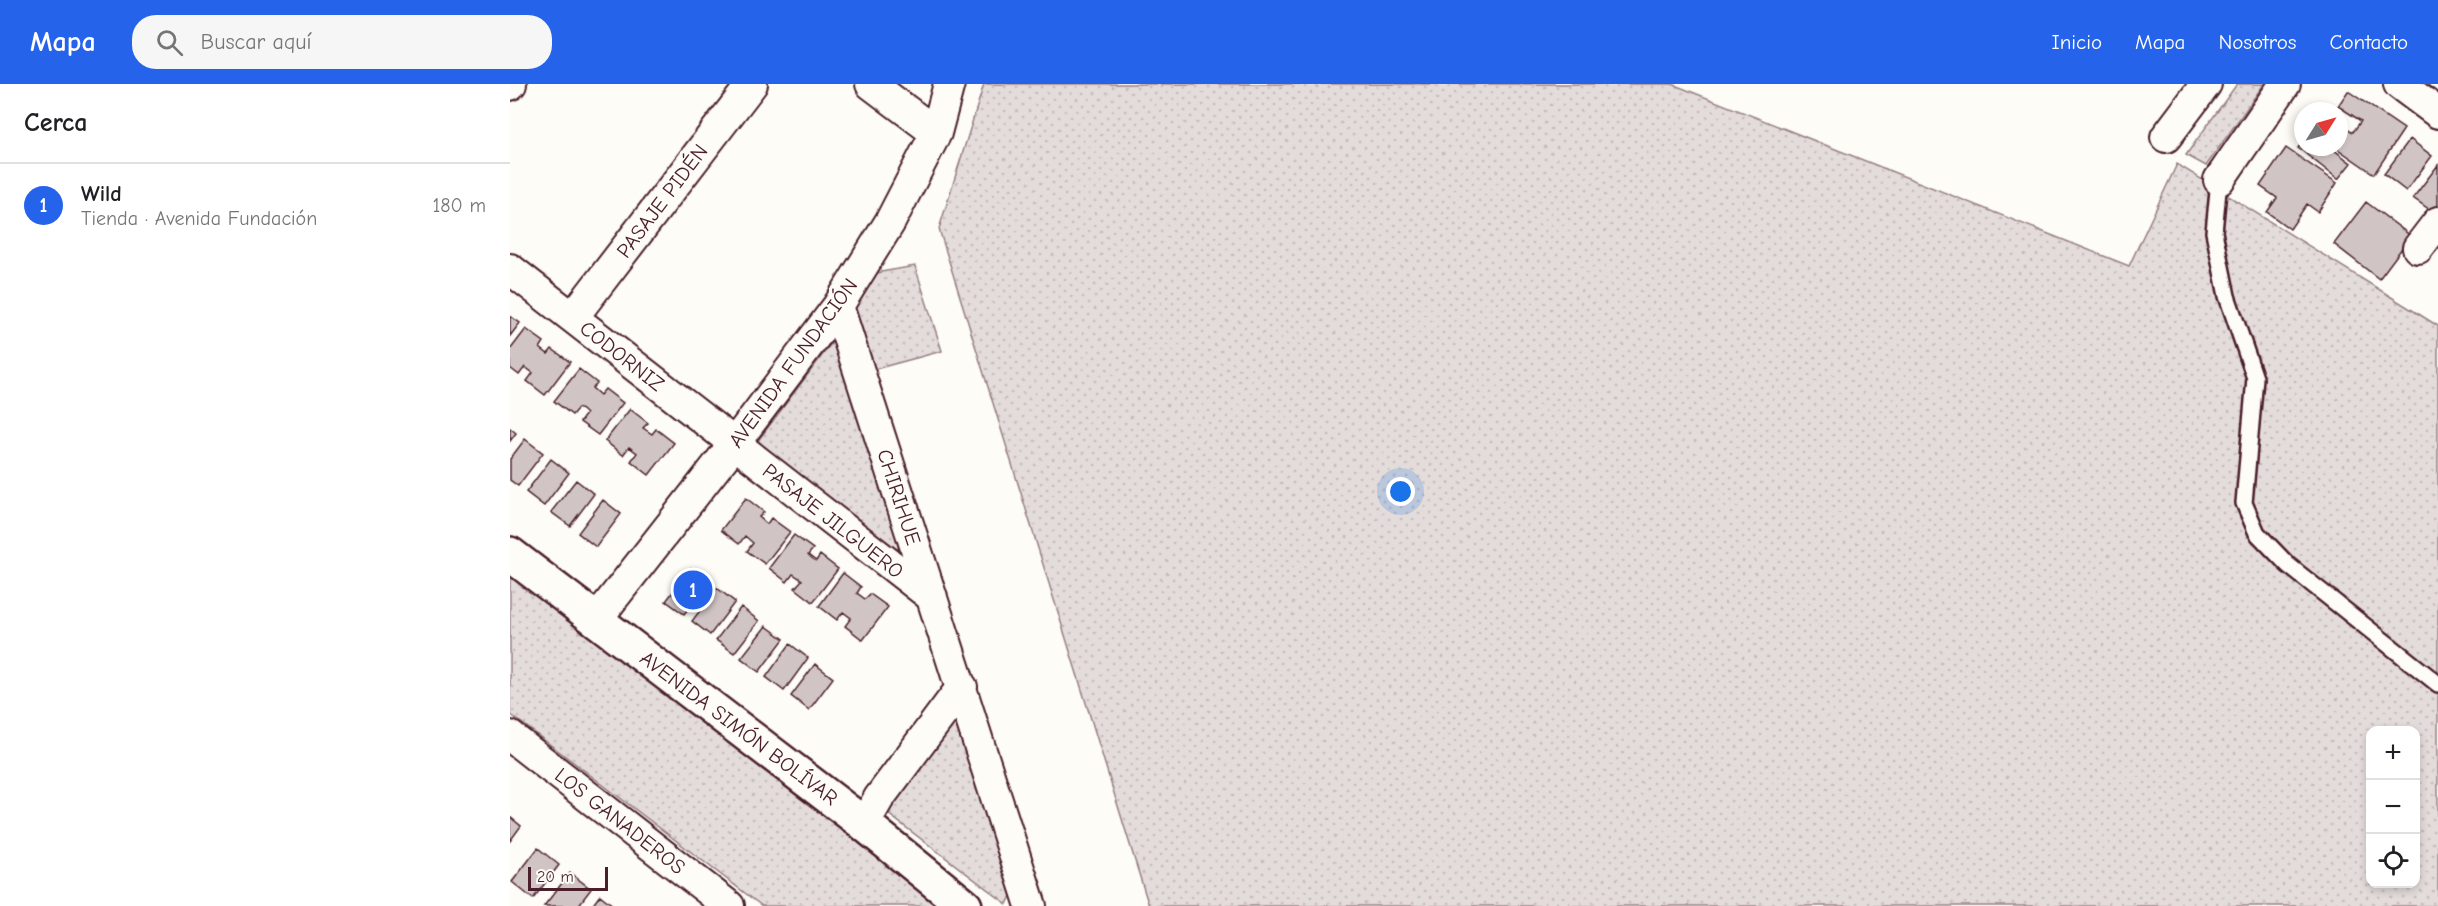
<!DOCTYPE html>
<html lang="es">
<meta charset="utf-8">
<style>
:root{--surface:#fff;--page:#f6f6f6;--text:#202124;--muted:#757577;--line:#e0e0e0;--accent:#2563eb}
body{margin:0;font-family:"Comic Neue",sans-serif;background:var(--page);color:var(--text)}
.controls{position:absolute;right:18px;bottom:18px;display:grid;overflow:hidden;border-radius:12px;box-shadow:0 3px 9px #0003}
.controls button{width:54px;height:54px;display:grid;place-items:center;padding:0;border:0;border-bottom:2px solid var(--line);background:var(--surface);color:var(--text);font:30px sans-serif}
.compass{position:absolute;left:1784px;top:18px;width:54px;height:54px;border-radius:50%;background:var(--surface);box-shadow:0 3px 9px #0003;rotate:53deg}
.scale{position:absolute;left:18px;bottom:15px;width:80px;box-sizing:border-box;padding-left:6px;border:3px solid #4a1f2b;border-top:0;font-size:16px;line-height:21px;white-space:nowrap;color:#4a1f2b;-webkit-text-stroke:4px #fdfcf7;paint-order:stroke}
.you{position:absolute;left:891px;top:408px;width:21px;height:21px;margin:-15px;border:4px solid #fff;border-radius:50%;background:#1a73e8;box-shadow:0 0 0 9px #1a73e833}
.badge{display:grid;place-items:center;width:39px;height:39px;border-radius:50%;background:var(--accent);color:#fff;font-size:20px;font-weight:700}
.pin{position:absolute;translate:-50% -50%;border:3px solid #fff;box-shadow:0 2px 6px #0006}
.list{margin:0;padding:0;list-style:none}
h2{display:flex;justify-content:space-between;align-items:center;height:78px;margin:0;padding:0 24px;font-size:26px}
h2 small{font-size:20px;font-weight:400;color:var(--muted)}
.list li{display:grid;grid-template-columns:39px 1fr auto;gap:18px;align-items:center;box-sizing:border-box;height:84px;padding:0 24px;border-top:2px solid var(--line)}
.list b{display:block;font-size:22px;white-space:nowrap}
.list p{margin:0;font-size:20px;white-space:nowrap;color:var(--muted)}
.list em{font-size:20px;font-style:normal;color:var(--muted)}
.icon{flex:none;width:33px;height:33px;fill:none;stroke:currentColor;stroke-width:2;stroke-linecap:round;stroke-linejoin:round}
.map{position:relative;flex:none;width:1928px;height:822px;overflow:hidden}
header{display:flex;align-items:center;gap:36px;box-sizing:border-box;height:84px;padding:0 30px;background:var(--accent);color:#fff}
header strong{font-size:28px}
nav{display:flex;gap:33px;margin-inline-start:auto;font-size:21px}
.search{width:420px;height:54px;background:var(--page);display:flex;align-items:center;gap:15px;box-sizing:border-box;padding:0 21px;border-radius:24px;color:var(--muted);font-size:22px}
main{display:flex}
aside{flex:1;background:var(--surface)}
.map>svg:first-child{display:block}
.green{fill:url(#green-dots);stroke:#967e82;stroke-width:1.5;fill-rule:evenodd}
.building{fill:#d0c5c4;stroke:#4a1f2b;stroke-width:1.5}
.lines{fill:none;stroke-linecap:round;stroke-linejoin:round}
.lane-casing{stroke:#4a1f2b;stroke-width:20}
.street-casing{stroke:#4a1f2b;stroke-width:34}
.secondary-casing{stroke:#4a1f2b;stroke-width:38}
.lane{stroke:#fdfcf7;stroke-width:15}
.street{stroke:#fdfcf7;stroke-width:30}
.secondary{stroke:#fdfcf7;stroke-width:33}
.labels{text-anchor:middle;stroke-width:6;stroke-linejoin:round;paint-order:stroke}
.street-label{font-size:21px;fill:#4a1f2b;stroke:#fdfcf7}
</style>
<header>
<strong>Mapa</strong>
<div class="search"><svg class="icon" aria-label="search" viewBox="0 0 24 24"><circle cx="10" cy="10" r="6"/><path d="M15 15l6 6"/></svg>Buscar aquí</div>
<nav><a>Inicio</a><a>Mapa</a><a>Nosotros</a><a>Contacto</a></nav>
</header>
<main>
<aside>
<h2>Cerca<small></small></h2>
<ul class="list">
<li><span class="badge">1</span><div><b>Wild</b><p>Tienda · Avenida Fundación</p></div><em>180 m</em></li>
</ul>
</aside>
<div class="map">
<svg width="1928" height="822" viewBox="0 0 1928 822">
<defs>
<pattern id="green-dots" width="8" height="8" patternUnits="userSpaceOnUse" patternTransform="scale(1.5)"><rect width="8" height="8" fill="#e3dcda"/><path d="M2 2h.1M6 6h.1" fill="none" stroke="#c4bcbb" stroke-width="1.8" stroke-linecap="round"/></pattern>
</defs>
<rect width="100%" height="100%" fill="#fdfcf7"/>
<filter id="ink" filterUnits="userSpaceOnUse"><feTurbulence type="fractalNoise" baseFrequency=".0167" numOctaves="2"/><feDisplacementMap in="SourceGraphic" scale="12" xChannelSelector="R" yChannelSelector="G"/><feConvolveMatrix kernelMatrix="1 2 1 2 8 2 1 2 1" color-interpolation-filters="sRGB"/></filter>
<g filter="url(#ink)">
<!-- green -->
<path class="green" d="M 474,0 L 1162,0 L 1619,182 L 1667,80 L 1928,242 L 1928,822 L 639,822 L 429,145 ZM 1860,646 L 1906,646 L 1906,800 L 1860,800 Z
M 1727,0 L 1754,0 L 1696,82 L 1676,71 Z
M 405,182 L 432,267 L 365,285 L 341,233 L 360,190 Z
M 323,257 L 391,458 L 385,469 L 247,358 Z
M 0,486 L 437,822 L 252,822 L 0,630 Z
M 450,631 L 505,804 L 497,820 L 377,729 Z"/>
<!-- building -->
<path class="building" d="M 1838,7 L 1894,45 L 1864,90 L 1825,63 L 1829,63 L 1829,39 L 1843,48 L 1851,37 L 1828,22 Z
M 1900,55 L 1922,72 L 1896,107 L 1874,90 Z
M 1793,58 L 1793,63 L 1820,63 L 1841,79 L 1828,95 L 1788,64 Z
M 1776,64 L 1827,99 L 1808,128 L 1797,120 L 1780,145 L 1757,128 L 1767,114 L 1750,102 Z
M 1928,81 L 1928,127 L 1926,130 L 1903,114 Z
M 1856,118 L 1901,152 L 1869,195 L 1824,160 Z
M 0,232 L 10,239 L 0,252 Z
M 16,245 L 34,258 L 30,264 L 38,270 L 42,265 L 60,278 L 35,311 L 17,297 L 23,289 L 15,283 L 9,291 L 0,284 L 0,266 Z
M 69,285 L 87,299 L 82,304 L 90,311 L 95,305 L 113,319 L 88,351 L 70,338 L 76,330 L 72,326 L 68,324 L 62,331 L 44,317 Z
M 120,325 L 138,339 L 133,344 L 142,350 L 146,345 L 164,359 L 139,391 L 121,377 L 127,369 L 119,363 L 113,371 L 95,357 Z
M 0,344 L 6,349 L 0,357 Z
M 15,355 L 33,369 L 8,402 L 0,396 L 0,375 Z
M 41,375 L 59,389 L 34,422 L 16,408 Z
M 66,396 L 84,410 L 60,442 L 41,428 Z
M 236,414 L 254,428 L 249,433 L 257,440 L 261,434 L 280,448 L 255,480 L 237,467 L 243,459 L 235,452 L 229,460 L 211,446 Z
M 93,416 L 111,430 L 86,463 L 68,449 Z
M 284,451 L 303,465 L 298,471 L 306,477 L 310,471 L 328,485 L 303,518 L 285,504 L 292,496 L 283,490 L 277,498 L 259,484 Z
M 181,484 L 199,498 L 174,530 L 156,517 Z
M 333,489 L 351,503 L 347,509 L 355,515 L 360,510 L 378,523 L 353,556 L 335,542 L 341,534 L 333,528 L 327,536 L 309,522 Z
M 207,504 L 225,518 L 200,551 L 182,537 Z
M 231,523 L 249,537 L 224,569 L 206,556 Z
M 256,542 L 274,555 L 249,588 L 231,574 Z
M 280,560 L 298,574 L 274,607 L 256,593 Z
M 305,580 L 323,594 L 299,626 L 281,612 Z
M 0,733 L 11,742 L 0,757 Z
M 28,764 L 49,781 L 23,815 L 2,798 Z
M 60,789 L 81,805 L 68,822 L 34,822 Z
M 90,811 L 104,822 L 82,822 Z"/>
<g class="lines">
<!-- lane casing -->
<g class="lane-casing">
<path id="lane" d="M 1709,96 L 1704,148 L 1717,212 L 1745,294 L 1734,419 L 1747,449 L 1778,481 L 1928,600"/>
</g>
<!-- street casing -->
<g class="street-casing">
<path id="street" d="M 361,0 L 426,49
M 1889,0 L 1928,29
M 0,1 L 1,0
M 1656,53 L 1696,0
M 1709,96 L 1775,0
M 1908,164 L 1928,138
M 0,185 L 422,513
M 328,222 L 521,822
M 63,233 L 242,0
M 86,536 L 224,360 L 328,222 L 380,138 L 426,49 L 439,0
M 0,652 L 219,822
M 354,740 L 369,714 L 452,603"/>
</g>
<!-- secondary casing -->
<g class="secondary-casing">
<path id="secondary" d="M 0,470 L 354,740 L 455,822"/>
</g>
<!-- lane -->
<use href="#lane" class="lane"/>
<!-- street -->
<use href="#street" class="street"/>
<!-- secondary -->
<use href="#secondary" class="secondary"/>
</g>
</g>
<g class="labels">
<!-- street labels -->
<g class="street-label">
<text transform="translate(152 117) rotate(-53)" y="7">PASAJE PIDÉN</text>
<text transform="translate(112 272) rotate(38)" y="7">CODORNIZ</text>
<text transform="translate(283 279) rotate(-54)" y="7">AVENIDA FUNDACIÓN</text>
<text transform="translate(389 413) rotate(72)" y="7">CHIRIHUE</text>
<text transform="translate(323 437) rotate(38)" y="7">PASAJE JILGUERO</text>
<text transform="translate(229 644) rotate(37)" y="7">AVENIDA SIMÓN BOLÍVAR</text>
<text transform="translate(110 737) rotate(38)" y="7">LOS GANADEROS</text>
</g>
</g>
</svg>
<div class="controls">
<button>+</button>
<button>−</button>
<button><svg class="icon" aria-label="locate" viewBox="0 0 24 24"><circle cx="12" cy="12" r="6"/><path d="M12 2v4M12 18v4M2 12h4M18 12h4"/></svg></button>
</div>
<svg class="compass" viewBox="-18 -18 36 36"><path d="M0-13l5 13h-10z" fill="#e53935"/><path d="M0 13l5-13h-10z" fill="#757577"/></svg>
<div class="scale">20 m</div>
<div class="you"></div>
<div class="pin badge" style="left:183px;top:506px">1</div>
</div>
</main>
